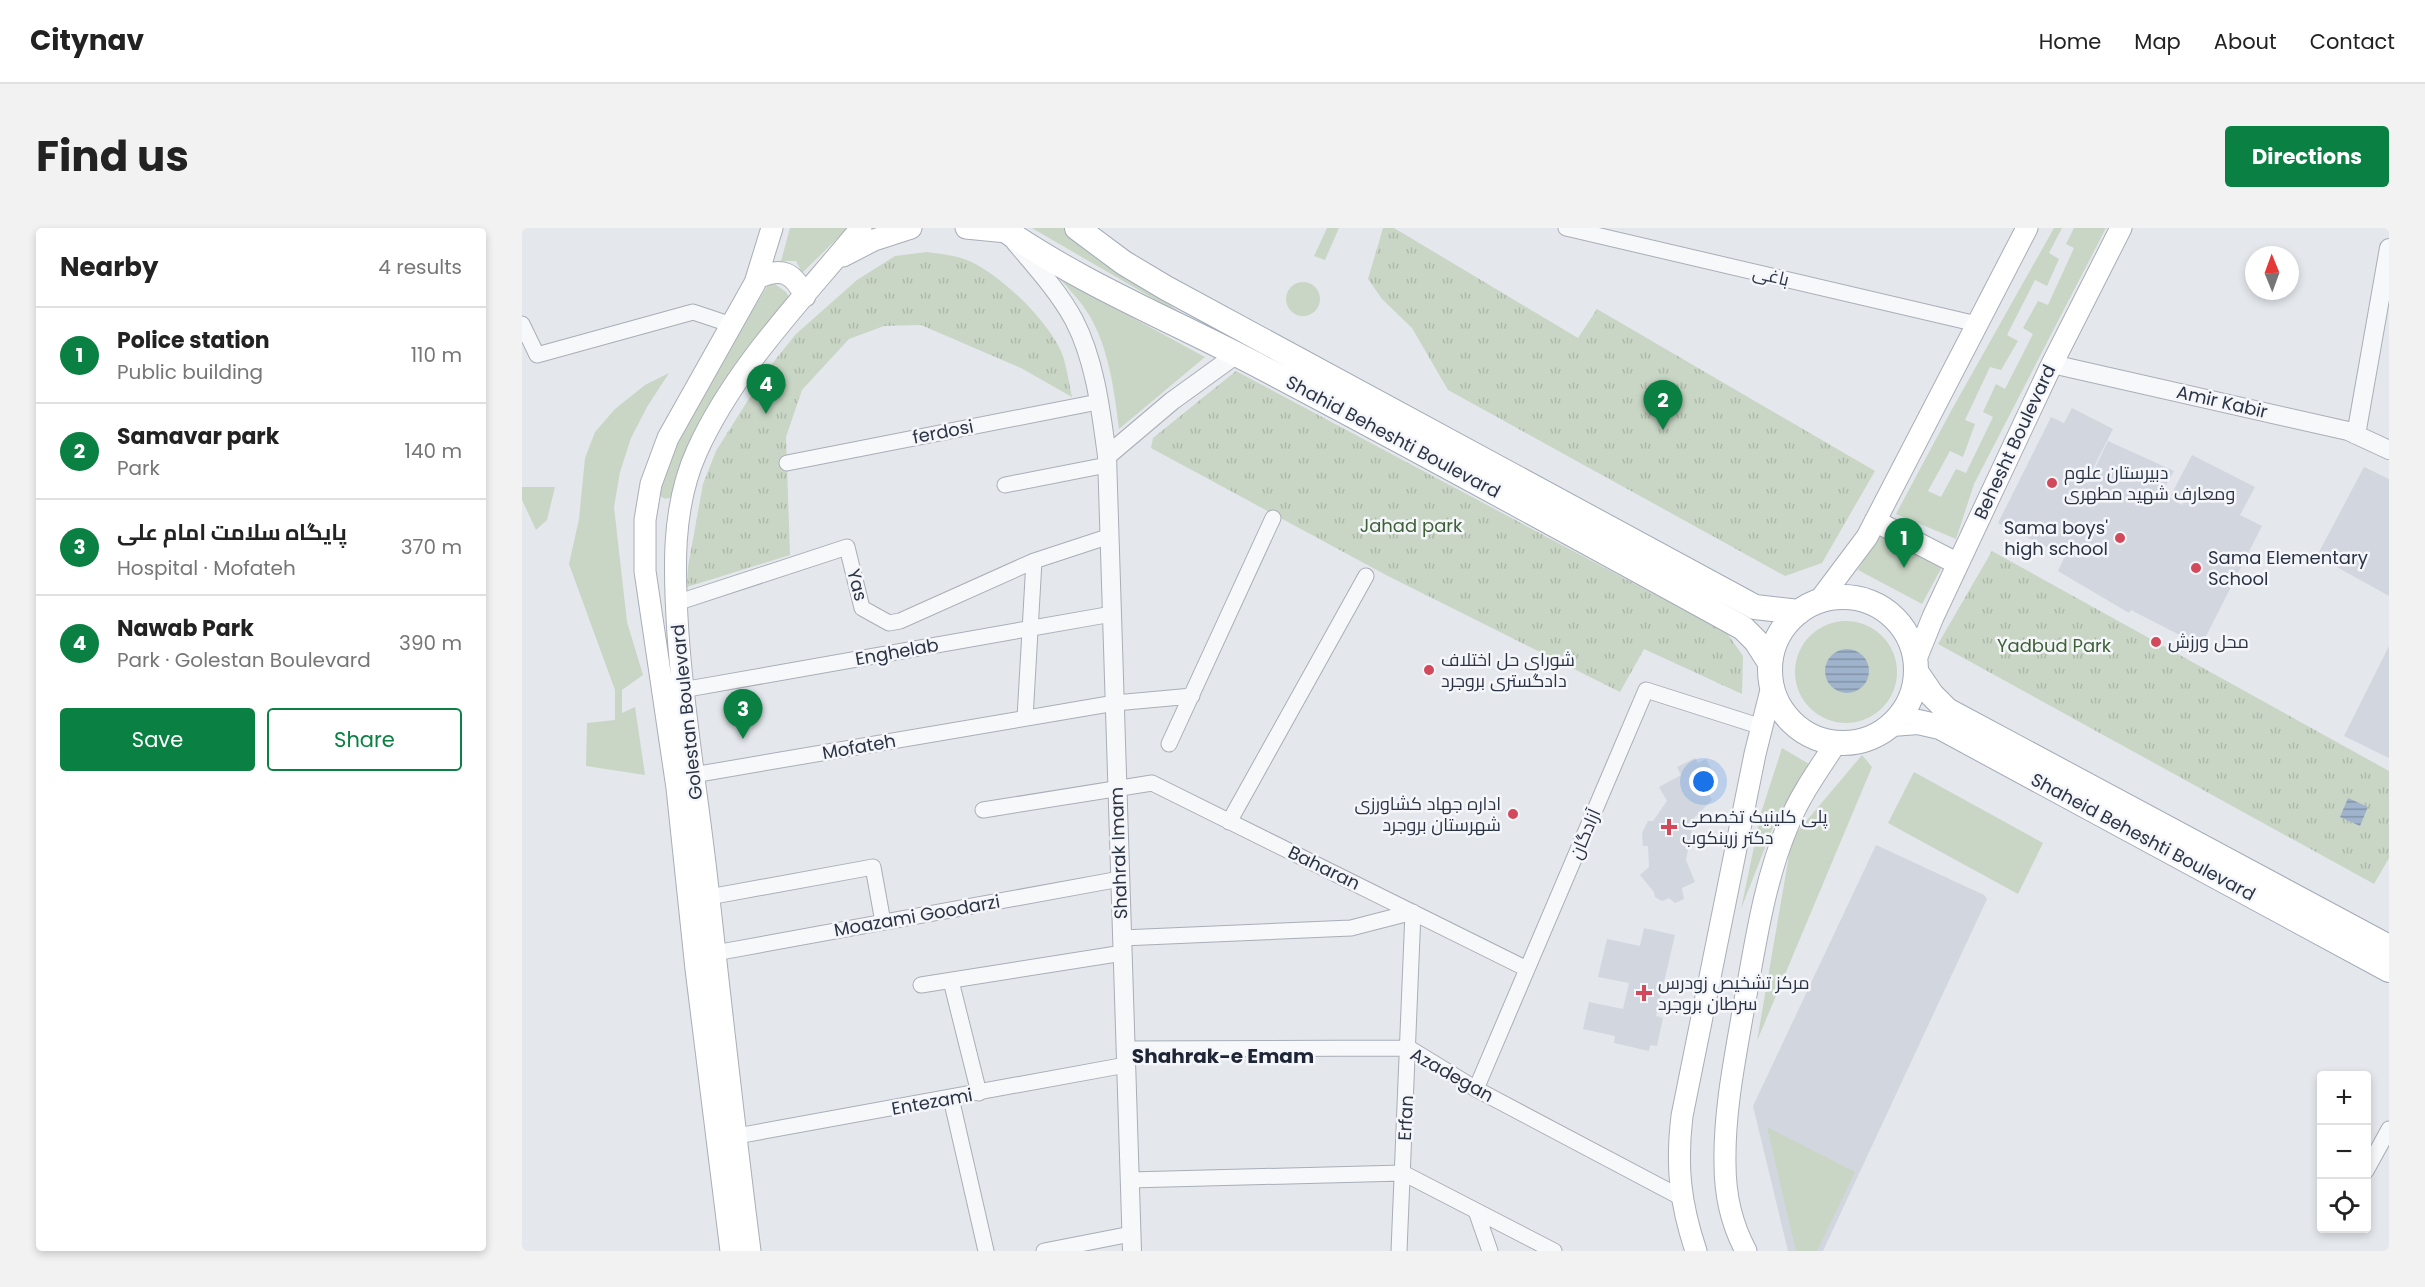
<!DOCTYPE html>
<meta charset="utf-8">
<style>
:root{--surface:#fff;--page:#f2f2f2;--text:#222;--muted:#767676;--line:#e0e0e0;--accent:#0b8043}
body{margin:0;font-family:Poppins,Cairo,sans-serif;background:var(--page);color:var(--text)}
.controls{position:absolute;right:18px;bottom:18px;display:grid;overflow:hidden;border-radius:6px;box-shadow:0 3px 9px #0003}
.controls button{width:54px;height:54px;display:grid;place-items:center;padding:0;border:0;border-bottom:2px solid var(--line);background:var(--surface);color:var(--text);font:30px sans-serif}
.compass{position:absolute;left:1723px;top:18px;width:54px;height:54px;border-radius:50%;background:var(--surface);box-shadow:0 3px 9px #0003;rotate:359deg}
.you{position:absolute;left:1182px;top:554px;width:21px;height:21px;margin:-15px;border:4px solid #fff;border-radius:50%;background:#1a73e8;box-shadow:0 0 0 9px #1a73e833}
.badge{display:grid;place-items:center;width:39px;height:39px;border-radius:50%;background:var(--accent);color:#fff;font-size:20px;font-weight:700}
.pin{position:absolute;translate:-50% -50px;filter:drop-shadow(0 2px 3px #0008)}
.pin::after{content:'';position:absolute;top:32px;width:21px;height:18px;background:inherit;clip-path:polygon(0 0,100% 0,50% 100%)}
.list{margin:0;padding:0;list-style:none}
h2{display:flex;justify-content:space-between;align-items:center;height:78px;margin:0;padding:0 24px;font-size:26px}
h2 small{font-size:20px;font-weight:400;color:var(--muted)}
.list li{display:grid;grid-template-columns:39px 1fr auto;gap:18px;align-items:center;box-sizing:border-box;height:96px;padding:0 24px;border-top:2px solid var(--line)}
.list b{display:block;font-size:22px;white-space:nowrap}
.list p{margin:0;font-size:20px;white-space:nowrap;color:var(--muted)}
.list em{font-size:20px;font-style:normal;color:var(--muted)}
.actions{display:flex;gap:12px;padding:18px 24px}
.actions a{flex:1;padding:14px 0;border:2px solid var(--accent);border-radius:6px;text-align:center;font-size:21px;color:var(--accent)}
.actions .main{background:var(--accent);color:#fff}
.icon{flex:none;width:33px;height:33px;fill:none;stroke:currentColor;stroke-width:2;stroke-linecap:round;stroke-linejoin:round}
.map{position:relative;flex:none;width:1867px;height:1023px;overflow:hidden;border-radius:6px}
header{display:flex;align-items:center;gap:36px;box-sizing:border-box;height:84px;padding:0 30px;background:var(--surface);border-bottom:2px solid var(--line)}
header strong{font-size:28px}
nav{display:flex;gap:33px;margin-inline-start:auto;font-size:21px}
.intro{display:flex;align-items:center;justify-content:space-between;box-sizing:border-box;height:144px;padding:0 36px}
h1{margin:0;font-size:42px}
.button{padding:15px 27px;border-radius:6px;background:var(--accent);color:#fff;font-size:21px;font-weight:700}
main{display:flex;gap:36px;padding:0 36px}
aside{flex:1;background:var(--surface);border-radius:6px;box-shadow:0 3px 9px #0003}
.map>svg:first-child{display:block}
.built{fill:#d2d6de}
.green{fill:#c9d6c5}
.park{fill:url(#park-tufts)}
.water{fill:url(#water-rules)}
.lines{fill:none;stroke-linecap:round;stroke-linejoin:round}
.minor-casing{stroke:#a9aeb7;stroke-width:17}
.tertiary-casing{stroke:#a9aeb7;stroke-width:20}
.secondary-casing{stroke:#a9aeb7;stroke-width:23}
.primary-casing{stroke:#a3abb8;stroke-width:26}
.minor{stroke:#f7f8fa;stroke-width:15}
.tertiary{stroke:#f7f8fa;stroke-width:18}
.secondary{stroke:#fff;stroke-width:21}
.primary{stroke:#fff;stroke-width:24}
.poi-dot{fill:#d1495b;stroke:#f4f6f9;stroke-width:2}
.labels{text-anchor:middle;stroke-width:5;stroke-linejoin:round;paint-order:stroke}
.street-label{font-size:18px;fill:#2b3445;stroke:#f4f6f9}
.poi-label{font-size:18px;fill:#2b3445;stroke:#f4f6f9;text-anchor:start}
.park-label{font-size:18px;fill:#3f6138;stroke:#f4f6f9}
.neighbourhood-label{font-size:20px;font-weight:bold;fill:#1d2536;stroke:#f4f6f9}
</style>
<header>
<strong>Citynav</strong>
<nav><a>Home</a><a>Map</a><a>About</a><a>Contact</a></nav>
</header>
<div class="intro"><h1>Find us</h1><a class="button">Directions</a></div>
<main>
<aside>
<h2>Nearby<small>4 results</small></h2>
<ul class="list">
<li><span class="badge">1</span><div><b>Police station</b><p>Public building</p></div><em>110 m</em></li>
<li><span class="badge">2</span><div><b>Samavar park</b><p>Park</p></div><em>140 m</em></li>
<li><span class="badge">3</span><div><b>پایگاه سلامت امام علی</b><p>Hospital · Mofateh</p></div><em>370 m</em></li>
<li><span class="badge">4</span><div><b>Nawab Park</b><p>Park · Golestan Boulevard</p></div><em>390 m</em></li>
</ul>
<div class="actions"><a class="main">Save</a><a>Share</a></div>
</aside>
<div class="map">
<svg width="1867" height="1023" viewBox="0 0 1867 1023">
<defs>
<pattern id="park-tufts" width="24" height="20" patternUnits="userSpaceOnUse" patternTransform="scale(1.5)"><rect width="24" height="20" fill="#c9d6c5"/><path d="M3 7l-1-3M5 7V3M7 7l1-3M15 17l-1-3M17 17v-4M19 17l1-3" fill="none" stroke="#adb8ab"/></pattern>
<pattern id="water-rules" width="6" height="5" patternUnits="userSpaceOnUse" patternTransform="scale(1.5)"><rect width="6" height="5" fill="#9fb4cc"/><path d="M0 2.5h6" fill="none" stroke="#8293a7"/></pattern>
</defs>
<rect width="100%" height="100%" fill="#e4e7ec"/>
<!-- built -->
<path class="built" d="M 1550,180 L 1591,201 L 1564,254 L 1570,259 L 1566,255 L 1586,213 L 1652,243 L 1639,265 L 1660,277 L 1662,273 L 1649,267 L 1670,227 L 1733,259 L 1718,287 L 1740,298 L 1679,418 L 1609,382 L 1607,385 L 1536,343 L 1543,328 L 1476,295 L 1529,189 L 1542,195 Z
M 1842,239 L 1867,251 L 1867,368 L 1795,328 Z
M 1867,418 L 1867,530 L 1822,508 Z
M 1173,530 L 1176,535 L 1184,531 L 1191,544 L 1181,555 L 1190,572 L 1172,590 L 1164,632 L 1173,654 L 1160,660 L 1162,671 L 1153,675 L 1147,670 L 1140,673 L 1133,669 L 1132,664 L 1118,647 L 1127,639 L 1126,618 L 1121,618 L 1120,605 L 1126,593 L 1131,593 L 1145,573 L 1137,559 L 1159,547 L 1155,539 Z
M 1354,617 L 1462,667 L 1465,671 L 1301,1023 L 1266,1023 L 1231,878 Z
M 1122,700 L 1153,707 L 1134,788 L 1141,790 L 1135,818 L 1128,817 L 1127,823 L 1092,815 L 1093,808 L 1061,801 L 1067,774 L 1101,781 L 1107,755 L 1076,749 L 1085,711 L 1118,718 Z"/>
<!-- green -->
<path class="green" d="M 268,0 L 326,0 L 280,45 L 274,33 L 259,33 Z
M 510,0 L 541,0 L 670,93 L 515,3 Z
M 805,0 L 817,0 L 803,32 L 792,28 Z
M 1532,0 L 1540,0 L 1527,25 L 1537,31 L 1525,58 L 1513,52 L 1485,107 L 1496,113 L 1479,142 L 1468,139 L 1443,192 L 1453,196 L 1441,229 L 1428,223 L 1406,263 L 1419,269 L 1434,241 L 1444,245 L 1471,189 L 1461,184 L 1474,156 L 1483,161 L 1511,106 L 1501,100 L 1516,73 L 1526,77 L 1552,20 L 1544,16 L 1552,0 L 1584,0 L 1452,256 L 1434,311 L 1374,286 L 1429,183 Z
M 537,50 L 683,129 L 597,201 C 592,160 586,112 561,78 C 554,68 545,59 537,50 Z
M764 71a17 17 0 1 1 34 0a17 17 0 1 1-34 0Z
M 253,56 L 264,64 L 267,69 L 230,113 L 178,196 L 150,269 L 143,271 L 138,268 C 152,196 208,120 246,57 Z
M 147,145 L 125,179 L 109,210 L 98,244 L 92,279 L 105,394 L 121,447 L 100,462 L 100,485 L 113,479 L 123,547 L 64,538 L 65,495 L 93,492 L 93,462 L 47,336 L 57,291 L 63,230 L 73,204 L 93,181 L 123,157 Z
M 0,259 L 33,259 L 25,292 L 14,302 L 0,272 Z
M 1357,304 L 1421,337 L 1400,376 L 1336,342 Z
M1273 444a51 51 0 1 1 102 0a51 51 0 1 1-102 0Z
M 1260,520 L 1287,536 L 1255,589 L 1219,681 L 1239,585 Z
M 1340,527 L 1350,539 L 1235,813 L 1270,610 Z
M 1392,544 L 1521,615 L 1496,666 L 1366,595 Z
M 1245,899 L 1333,944 L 1295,1023 L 1274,1023 Z"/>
<!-- park -->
<path class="park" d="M 861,0 L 872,0 L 1056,110 L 1075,81 L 1353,243 L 1300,335 L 1263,348 L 926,162 L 890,100 L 860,71 L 846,51 Z
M 405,24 C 417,26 431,27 442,31 C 475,42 529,95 541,128 C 545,141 547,156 550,169 L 499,140 L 399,97 L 362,98 L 327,111 L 280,162 L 264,209 L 268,327 L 165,359 L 166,339 L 181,256 L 194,223 L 245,142 L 274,106 L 335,52 L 373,28 Z
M 714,143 L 1205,405 L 1221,428 L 1220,466 L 1122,421 L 1098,464 L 864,347 L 629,220 L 631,210 Z
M 1470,323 L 1867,543 L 1867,630 L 1852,656 L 1416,416 Z"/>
<!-- water -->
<path class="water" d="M1303 443a22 22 0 1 1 44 0a22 22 0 1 1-44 0Z
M 1826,570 L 1846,579 L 1838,598 L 1818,589 Z"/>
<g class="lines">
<!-- minor casing -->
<g class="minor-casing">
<path id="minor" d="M 1044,0 L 1455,96
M 0,96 L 15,127 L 171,84 L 210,97
M 265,235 L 576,174
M 483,257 L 585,237
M 154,375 L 325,319 L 340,380 L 367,395 L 378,393 L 512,333 L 588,308
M 160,462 L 590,386
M 503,490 L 512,333
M 647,516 L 751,290
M 171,547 L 593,475 L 670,468
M 461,582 L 630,555 L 1005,741
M 707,594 L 844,348
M 187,669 L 351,639 L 361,694
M 600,710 L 829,700 L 891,684 L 877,1023
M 193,725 L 598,651
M 429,753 L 457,865
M 399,757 L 601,725
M 603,821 L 887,820 L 954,861 L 1160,970
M 954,861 L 1124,462 L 1240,499
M 429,870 L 464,1023
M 215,908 L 604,837
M 1844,943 L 1867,901
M 608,952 L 881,945 L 1032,1023
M 954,983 L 968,1023
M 522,1023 L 609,1006"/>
</g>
<!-- tertiary casing -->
<g class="tertiary-casing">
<path id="tertiary" d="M 493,14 C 514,39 537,64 552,92 C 573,132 579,183 585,228 L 610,1023
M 1530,136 L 1826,203 L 1867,222
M 1834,207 L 1867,20
M 585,228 L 650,173 L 715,126"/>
</g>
<!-- secondary casing -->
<g class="secondary-casing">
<path id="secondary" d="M 444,0 L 485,4
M 321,28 L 352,12 L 389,0
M 235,50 C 260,39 271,44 283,68
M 1353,293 L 1436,336
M 1297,373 L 1345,309 L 1505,0
M 1394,431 L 1411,389 L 1530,136 L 1599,0
M 209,1023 L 174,741 L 155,560 L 123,343 L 123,292 L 129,256 L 146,210 L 233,55 L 250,0
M 228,1023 C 213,906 200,788 187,671 C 178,582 162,495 156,406 C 152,345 149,280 175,223 C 213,139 281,71 339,0
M 1174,1023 C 1158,975 1154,938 1160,888 L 1233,526 L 1250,458
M 1224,1023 C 1210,997 1203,966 1203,936 C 1202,883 1213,830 1222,778 C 1233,718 1242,653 1266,597 C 1278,567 1297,541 1314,515"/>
</g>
<!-- primary casing -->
<g class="primary-casing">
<path id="primary" d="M 480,0 C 560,56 652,93 739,139 C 901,224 1061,312 1221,400 L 1234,413 L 1248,435
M 555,0 L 602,35 L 644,60 L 1233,379 L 1277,384
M1248 442a73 73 0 1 1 146 0a73 73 0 1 1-146 0Z
M 1395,445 L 1410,467 L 1425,482 L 1867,719
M 1370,496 L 1396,494 L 1418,499 L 1867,742"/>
</g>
<!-- minor -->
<use href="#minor" class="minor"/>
<!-- tertiary -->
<use href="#tertiary" class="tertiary"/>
<!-- secondary -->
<use href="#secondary" class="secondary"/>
<!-- primary -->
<use href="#primary" class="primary"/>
</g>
<!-- markers -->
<g class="poi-dot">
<circle cx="1530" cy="255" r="6"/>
<circle cx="1598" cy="310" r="6"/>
<circle cx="1674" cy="340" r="6"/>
<circle cx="1634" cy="414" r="6"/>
<circle cx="907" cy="442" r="6"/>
<circle cx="991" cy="586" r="6"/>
<path d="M1144 590h6v6h6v6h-6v6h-6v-6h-6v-6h6z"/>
<path d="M1119 756h6v6h6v6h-6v6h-6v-6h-6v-6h6z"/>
</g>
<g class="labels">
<!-- street labels -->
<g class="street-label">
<text transform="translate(1249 48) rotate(13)" y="6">باغی</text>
<text transform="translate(1700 174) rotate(13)" y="6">Amir Kabir</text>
<text transform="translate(421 204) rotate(-11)" y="6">ferdosi</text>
<text transform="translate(871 209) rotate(28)" y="6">Shahid Beheshti Boulevard</text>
<text transform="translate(1493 214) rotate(-65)" y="6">Behesht Boulevard</text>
<text transform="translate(335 357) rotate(75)" y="6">Yas</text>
<text transform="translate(375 424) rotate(-10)" y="6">Enghelab</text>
<text transform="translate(165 484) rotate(-96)" y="6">Golestan Boulevard</text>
<text transform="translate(337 519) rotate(-10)" y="6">Mofateh</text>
<text transform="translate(1063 606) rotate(-67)" y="6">آزادگان</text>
<text transform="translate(1621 609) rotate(28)" y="6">Shaheid Beheshti Boulevard</text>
<text transform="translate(597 625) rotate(-92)" y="6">Shahrak Imam</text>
<text transform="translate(802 640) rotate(26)" y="6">Baharan</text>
<text transform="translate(395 688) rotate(-10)" y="6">Moazami Goodarzi</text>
<text transform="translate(930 847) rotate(29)" y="6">Azadegan</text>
<text transform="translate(410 874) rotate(-10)" y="6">Entezami</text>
<text transform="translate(884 890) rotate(-87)" y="6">Erfan</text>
</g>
<!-- poi labels -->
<g class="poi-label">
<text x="1542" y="251">دبیرستان علوم<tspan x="1542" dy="21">ومعارف شهید مطهری</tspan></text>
<text x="1586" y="306" text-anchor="end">Sama boys'<tspan x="1586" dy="21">high school</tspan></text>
<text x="1686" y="336">Sama Elementary<tspan x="1686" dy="21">School</tspan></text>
<text x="1646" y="420">محل ورزش</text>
<text x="919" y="438">شورای حل اختلاف<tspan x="919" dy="21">دادگستری بروجرد</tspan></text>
<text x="979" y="582" text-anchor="end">اداره جهاد کشاورزی<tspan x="979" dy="21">شهرستان بروجرد</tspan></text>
<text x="1160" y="595">پلی کلینیک تخصصی<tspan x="1160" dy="21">دکتر زرینکوب</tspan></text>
<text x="1136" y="761">مرکز تشخیص زودرس<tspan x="1136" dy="21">سرطان بروجرد</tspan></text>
</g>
<!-- park labels -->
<g class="park-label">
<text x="889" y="304">Jahad park</text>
<text x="1532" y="424">Yadbud Park</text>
</g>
<!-- neighbourhood labels -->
<g class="neighbourhood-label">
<text x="701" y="835">Shahrak-e Emam</text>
</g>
</g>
</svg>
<div class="controls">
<button>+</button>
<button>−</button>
<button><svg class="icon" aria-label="locate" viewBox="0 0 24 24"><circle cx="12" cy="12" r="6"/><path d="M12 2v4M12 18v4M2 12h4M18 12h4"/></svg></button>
</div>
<svg class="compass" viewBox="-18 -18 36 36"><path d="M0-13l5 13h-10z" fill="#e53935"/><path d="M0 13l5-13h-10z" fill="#767676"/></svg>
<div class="you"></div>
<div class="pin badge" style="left:1382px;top:340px">1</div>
<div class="pin badge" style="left:1141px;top:202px">2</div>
<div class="pin badge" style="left:221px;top:511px">3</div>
<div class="pin badge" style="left:244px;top:186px">4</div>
</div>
</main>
